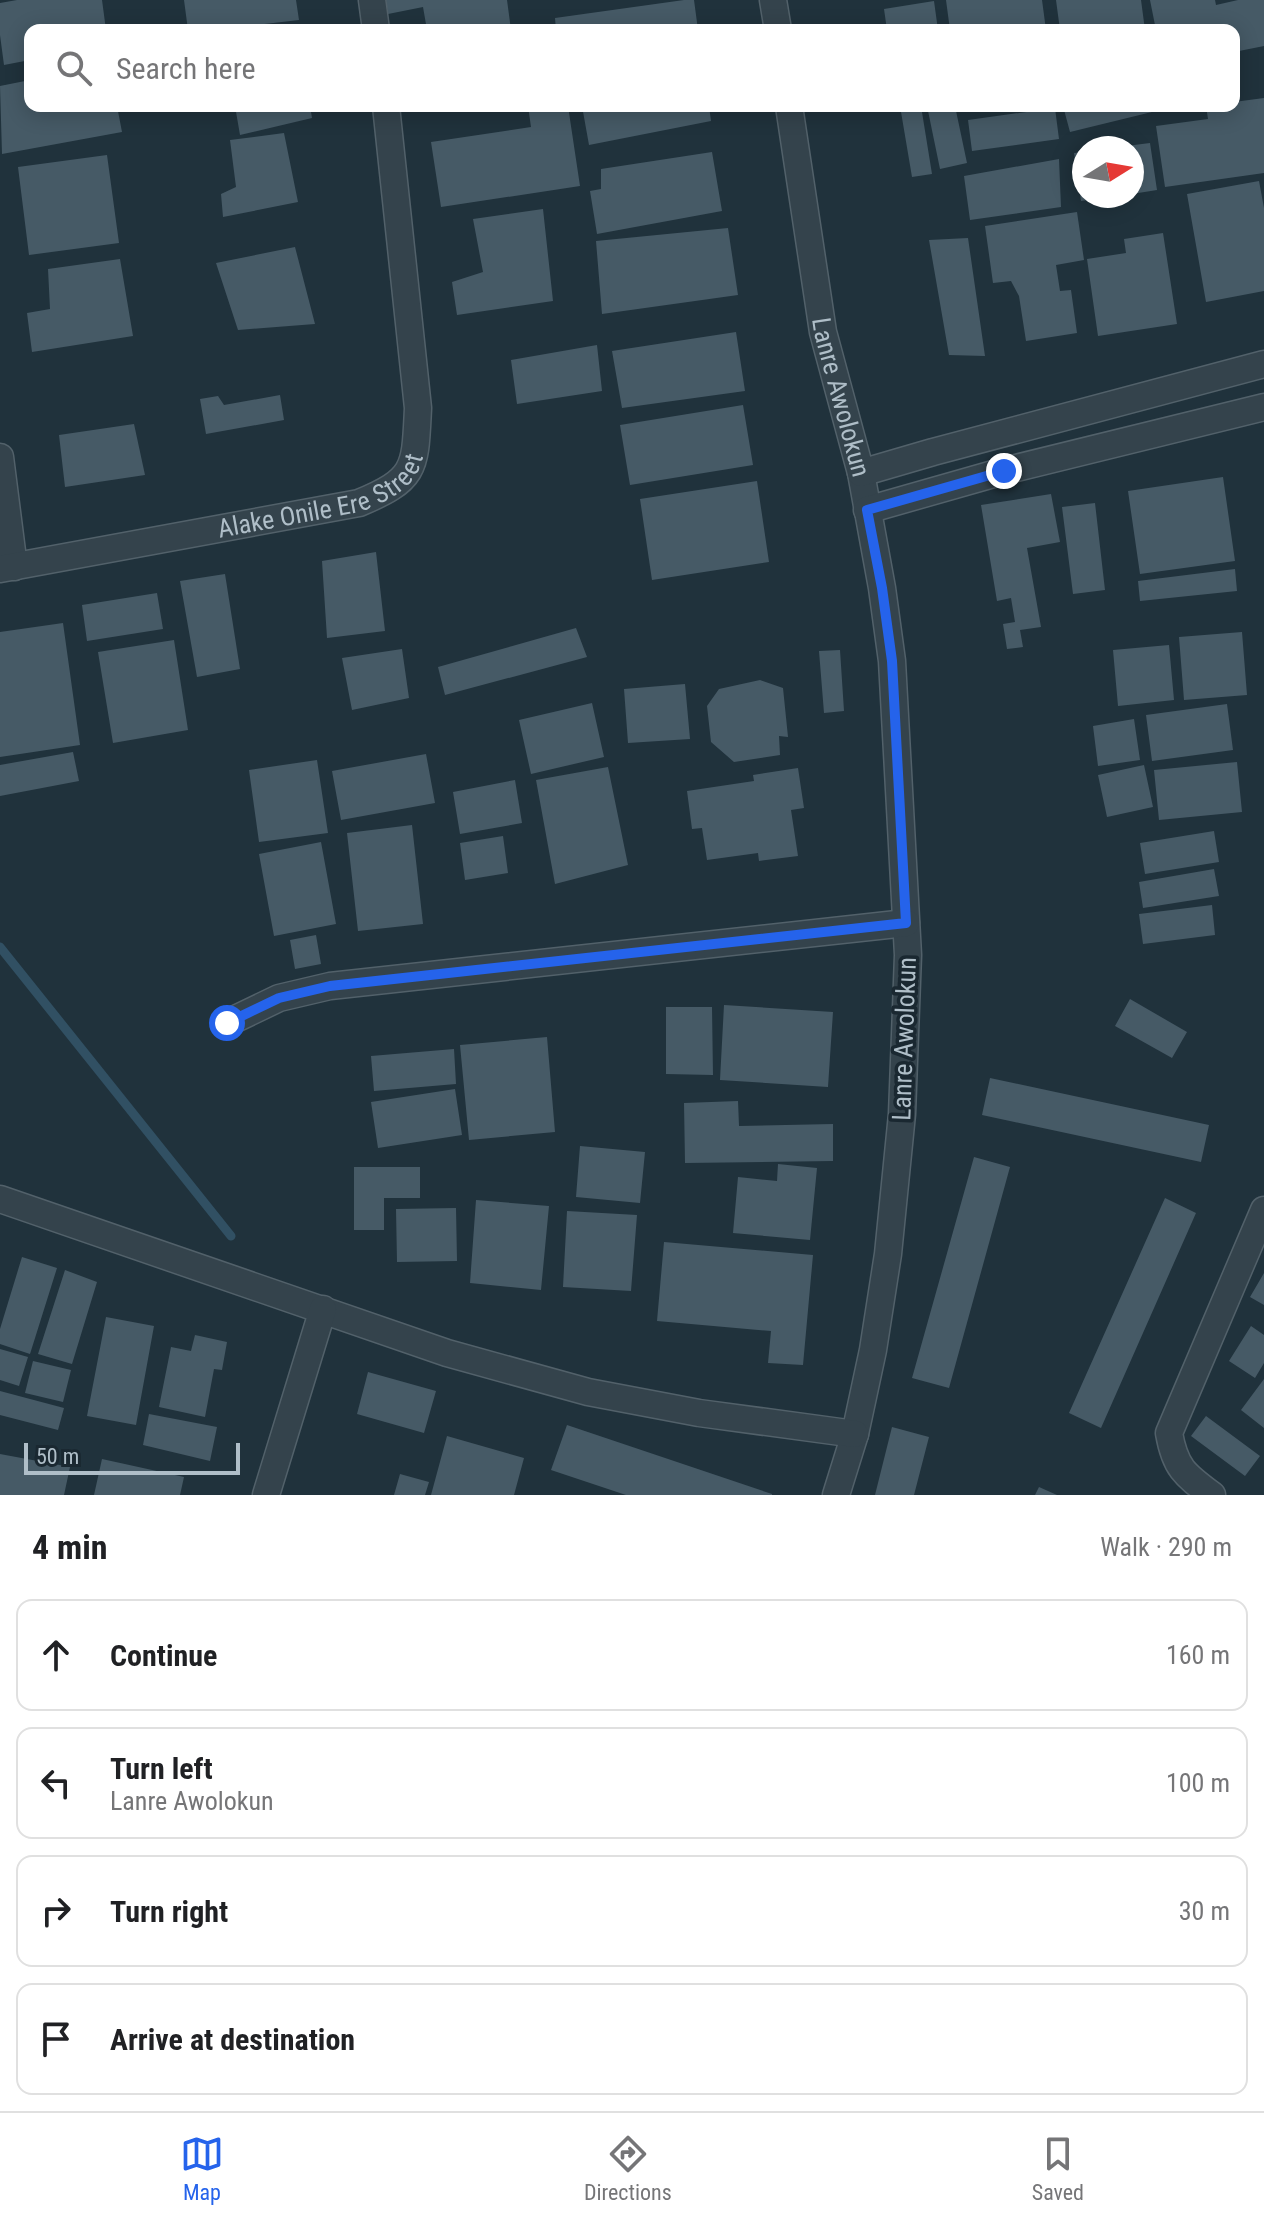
<!DOCTYPE html>
<meta charset="utf-8">
<style>
:root{--surface:#fff;--page:#f6f6f6;--text:#202124;--muted:#757577;--line:#e0e0e0;--accent:#2563eb}
body{margin:0;font-family:"Roboto Condensed",sans-serif;background:var(--page);color:var(--text)}
.compass{position:absolute;left:1072px;top:136px;width:72px;height:72px;border-radius:50%;background:var(--surface);box-shadow:0 4px 20px #0003;rotate:79deg}
.scale{position:absolute;left:24px;bottom:20px;width:216px;box-sizing:border-box;padding-left:8px;border:4px solid #afbec8;border-top:0;font-size:22px;line-height:28px;white-space:nowrap;color:#afbec8;-webkit-text-stroke:6px #1a2831;paint-order:stroke}
.stop{position:absolute;width:24px;height:24px;margin:-18px;border:6px solid #2563eb;border-radius:50%;background:#fff}
.stop.end{background:#2563eb;border-color:#fff;box-shadow:0 2px 8px #0008}
.list{margin:0;padding:0;list-style:none}
h2{display:flex;justify-content:space-between;align-items:center;height:104px;margin:0;padding:0 32px;font-size:34px}
h2 small{font-size:26px;font-weight:400;color:var(--muted)}
.list li{display:grid;grid-template-columns:52px 1fr auto;gap:24px;align-items:center;box-sizing:border-box;height:112px;margin:0 16px 16px;padding:0 16px;border:2px solid var(--line);border-radius:16px}
.list b{display:block;font-size:30px;white-space:nowrap}
.list p{margin:0;font-size:26px;white-space:nowrap;color:var(--muted)}
.list em{font-size:26px;font-style:normal;color:var(--muted)}
.icon{flex:none;width:44px;height:44px;fill:none;stroke:currentColor;stroke-width:2;stroke-linecap:round;stroke-linejoin:round}
.map{position:relative;flex:none;width:1264px;height:1495px;overflow:hidden}
.search{position:absolute;background:var(--surface);box-shadow:0 4px 20px #0003;left:24px;right:24px;top:24px;height:88px;display:flex;align-items:center;gap:20px;box-sizing:border-box;padding:0 28px;border-radius:16px;color:var(--muted);font-size:30px}
.sheet{height:616px;background:var(--surface)}
nav{display:flex;justify-content:space-around;align-items:center;box-sizing:border-box;height:112px;border-top:2px solid var(--line);background:var(--surface);font-size:22px;color:var(--muted)}
nav a{display:grid;justify-items:center;gap:4px}
nav .on{color:var(--accent)}
.map>svg:first-child{display:block}
.lines{fill:none;stroke-linecap:round;stroke-linejoin:round}
.stream{stroke:#315063;stroke-width:9}
.building{fill:#465a66}
.street-casing{stroke:#52616a;stroke-width:29}
.street{stroke:#34434c;stroke-width:26}
.route{stroke:#2563eb;stroke-width:10}
.labels{text-anchor:middle;stroke-width:7;stroke-linejoin:round;paint-order:stroke}
.street-label{font-size:26px;fill:#afbec8;stroke:#1a2831}
</style>
<div class="map">
<svg width="1264" height="1495" viewBox="0 0 1264 1495">
<rect width="100%" height="100%" fill="#20323c"/>
<g class="lines">
<!-- stream -->
<path class="stream" d="M 0,947 L 231,1236"/>
</g>
<!-- building -->
<path class="building" d="M 17,0 L 102,0 L 106,30 L 30,30 L 30,60 L 4,65 L 0,35 L 0,3 Z
M 184,0 L 296,0 L 299,20 L 212,30 L 188,30 Z
M 386,0 L 507,0 L 511,30 L 427,30 L 423,7 L 388,14 Z
M 684,0 L 694,0 L 698,30 L 556,30 L 555,18 Z
M 946,0 L 1042,0 L 1046,30 L 950,30 Z
M 1056,0 L 1141,0 L 1145,30 L 1060,30 Z
M 1150,0 L 1215,0 L 1216,5 L 1238,0 L 1264,0 L 1264,46 L 1234,52 L 1234,30 L 1156,30 Z
M 934,1 L 938,30 L 887,30 L 884,9 Z
M 30,80 L 30,106 L 117,106 L 122,132 L 2,154 L 0,86 Z
M 1264,98 L 1264,173 L 1165,187 L 1156,126 L 1208,119 L 1206,106 L 1234,106 L 1234,102 Z
M 235,106 L 310,106 L 312,118 L 240,135 Z
M 528,106 L 568,106 L 580,186 L 441,207 L 431,142 L 531,127 Z
M 582,106 L 709,106 L 711,121 L 589,145 Z
M 900,106 L 921,106 L 932,174 L 912,177 Z
M 927,106 L 955,106 L 967,163 L 940,169 Z
M 1063,106 L 1155,106 L 1156,111 L 1070,132 Z
M 1055,108 L 1059,139 L 972,151 L 968,120 Z
M 284,133 L 298,202 L 223,217 L 221,194 L 236,187 L 230,140 Z
M 1150,143 L 1157,190 L 1132,194 L 1132,148 L 1126,146 Z
M 712,152 L 722,211 L 597,234 L 590,191 L 601,189 L 601,169 Z
M 1084,152 L 1084,196 L 1104,198 L 1081,201 L 1074,153 Z
M 107,155 L 119,243 L 29,255 L 18,167 Z
M 1059,159 L 1061,207 L 970,220 L 964,176 Z
M 1259,181 L 1264,208 L 1264,291 L 1206,302 L 1187,194 Z
M 543,209 L 553,301 L 457,315 L 452,282 L 483,272 L 473,219 Z
M 1077,212 L 1084,260 L 1056,265 L 1060,291 L 1071,290 L 1077,333 L 1026,341 L 1019,296 L 1011,281 L 993,283 L 985,226 Z
M 728,228 L 738,295 L 602,314 L 596,241 Z
M 1163,233 L 1177,324 L 1098,336 L 1087,259 L 1126,253 L 1124,239 Z
M 968,238 L 985,356 L 949,355 L 929,240 Z
M 295,247 L 315,324 L 238,330 L 216,263 Z
M 120,259 L 133,336 L 32,352 L 27,313 L 50,309 L 48,269 Z
M 736,332 L 745,391 L 622,408 L 612,351 Z
M 597,345 L 602,391 L 517,404 L 511,360 Z
M 280,395 L 284,420 L 206,434 L 200,399 L 218,396 L 224,405 Z
M 743,405 L 753,465 L 630,485 L 620,425 Z
M 134,424 L 145,475 L 65,487 L 59,435 Z
M 1223,477 L 1235,561 L 1140,574 L 1128,491 Z
M 757,481 L 769,562 L 652,580 L 640,499 Z
M 1051,494 L 1060,542 L 1027,548 L 1041,627 L 1020,630 L 1023,647 L 1007,649 L 1003,624 L 1015,622 L 1011,598 L 997,601 L 981,505 Z
M 1095,503 L 1105,590 L 1073,594 L 1062,507 Z
M 376,552 L 385,631 L 327,638 L 322,561 Z
M 1235,569 L 1237,591 L 1140,601 L 1138,581 Z
M 225,574 L 240,669 L 197,677 L 180,581 Z
M 157,593 L 163,629 L 87,641 L 82,605 Z
M 63,623 L 80,745 L 0,757 L 0,632 Z
M 576,628 L 587,657 L 445,695 L 438,667 Z
M 1242,632 L 1247,695 L 1184,700 L 1179,637 Z
M 174,640 L 188,730 L 113,743 L 98,652 Z
M 1169,645 L 1174,700 L 1118,706 L 1113,650 Z
M 402,649 L 409,698 L 352,710 L 342,658 Z
M 840,650 L 844,711 L 824,713 L 819,651 Z
M 760,680 L 783,688 L 788,737 L 779,736 L 780,755 L 734,762 L 711,742 L 707,706 L 719,689 Z
M 685,684 L 690,739 L 628,743 L 624,689 Z
M 592,703 L 604,757 L 531,774 L 519,720 Z
M 1227,704 L 1233,750 L 1152,761 L 1146,715 Z
M 1134,719 L 1140,760 L 1098,766 L 1093,726 Z
M 73,752 L 79,781 L 0,796 L 0,765 Z
M 426,754 L 435,803 L 341,820 L 332,771 Z
M 317,760 L 328,833 L 259,842 L 249,770 Z
M 1237,762 L 1242,812 L 1159,820 L 1154,770 Z
M 1144,765 L 1153,807 L 1107,817 L 1098,775 Z
M 608,767 L 628,865 L 555,884 L 536,780 Z
M 798,768 L 804,808 L 791,810 L 798,856 L 759,861 L 758,853 L 707,860 L 702,828 L 692,829 L 687,791 L 754,781 L 753,775 Z
M 515,780 L 522,823 L 460,834 L 453,792 Z
M 412,825 L 423,924 L 358,931 L 347,833 Z
M 1214,831 L 1219,862 L 1145,874 L 1140,843 Z
M 503,836 L 508,873 L 465,880 L 460,843 Z
M 321,842 L 336,924 L 274,936 L 259,854 Z
M 1214,869 L 1219,896 L 1143,908 L 1139,882 Z
M 1212,905 L 1215,935 L 1143,944 L 1139,914 Z
M 316,935 L 321,964 L 295,969 L 290,940 Z
M 1130,999 L 1187,1032 L 1172,1058 L 1115,1026 Z
M 724,1005 L 833,1012 L 828,1087 L 720,1080 Z
M 666,1007 L 712,1007 L 713,1075 L 666,1074 Z
M 547,1037 L 555,1132 L 469,1140 L 460,1045 Z
M 454,1049 L 456,1084 L 374,1091 L 371,1056 Z
M 990,1078 L 1209,1125 L 1201,1162 L 982,1115 Z
M 455,1089 L 462,1135 L 378,1148 L 371,1102 Z
M 738,1101 L 739,1126 L 833,1124 L 833,1161 L 685,1163 L 684,1103 Z
M 580,1146 L 645,1152 L 640,1203 L 576,1197 Z
M 974,1157 L 1010,1167 L 949,1388 L 912,1378 Z
M 778,1164 L 817,1168 L 810,1240 L 733,1233 L 738,1177 L 777,1181 Z
M 354,1167 L 420,1167 L 420,1198 L 384,1198 L 384,1230 L 354,1230 Z
M 1165,1198 L 1196,1213 L 1101,1428 L 1069,1413 Z
M 476,1200 L 549,1206 L 541,1290 L 470,1283 Z
M 456,1208 L 457,1261 L 397,1262 L 396,1209 Z
M 567,1211 L 637,1215 L 631,1291 L 563,1287 Z
M 664,1242 L 813,1255 L 803,1365 L 768,1363 L 771,1331 L 657,1321 Z
M 22,1257 L 57,1268 L 30,1354 L 0,1344 L 0,1329 Z
M 65,1270 L 97,1282 L 72,1364 L 38,1354 Z
M 1264,1273 L 1264,1305 L 1250,1297 Z
M 106,1317 L 154,1326 L 136,1425 L 87,1416 Z
M 1251,1326 L 1264,1335 L 1264,1363 L 1255,1378 L 1229,1361 Z
M 195,1335 L 227,1342 L 222,1370 L 214,1369 L 205,1417 L 159,1407 L 171,1347 L 191,1351 Z
M 0,1349 L 28,1357 L 19,1386 L 0,1380 Z
M 33,1361 L 71,1370 L 63,1402 L 25,1393 Z
M 368,1372 L 436,1391 L 424,1433 L 357,1414 Z
M 1264,1379 L 1264,1428 L 1241,1410 Z
M 0,1391 L 64,1408 L 58,1430 L 0,1415 Z
M 149,1414 L 217,1427 L 210,1461 L 143,1445 Z
M 1206,1416 L 1260,1456 L 1245,1476 L 1191,1436 Z
M 567,1425 L 772,1494 L 772,1495 L 626,1495 L 551,1470 Z
M 892,1427 L 929,1437 L 914,1495 L 875,1495 Z
M 447,1436 L 524,1458 L 514,1495 L 431,1495 Z
M 0,1454 L 70,1467 L 64,1495 L 0,1495 Z
M 102,1459 L 184,1477 L 180,1495 L 94,1495 Z
M 400,1474 L 429,1482 L 425,1495 L 394,1495 Z
M 1039,1487 L 1057,1495 L 1035,1495 Z"/>
<g class="lines">
<!-- street casing -->
<g class="street-casing">
<g id="street">
<path d="M 372,0 L 376,30"/>
<path d="M 773,0 L 778,30"/>
<path id="s1" d="M 789,106 L 823,332 L 861,473 L 882,588 L 892,661 L 908,955 L 902,1114 L 888,1254 L 873,1350 L 855,1434 L 836,1495"/>
<path d="M 0,457 L 14,567"/>
<path d="M 861,473 L 933,452 L 1264,364"/>
<path d="M 867,510 L 1004,471 L 1264,407"/>
<path id="s2" d="M 0,569 L 359,503 C 417,479 415,468 418,408 L 386,106"/>
<path d="M 227,1023 L 279,998 L 330,986 L 906,923"/>
<path d="M 0,1199 L 447,1353 L 588,1392 L 699,1413 L 855,1434"/>
<path d="M 266,1495 L 323,1309"/>
<path d="M 1212,1495 C 1185,1475 1175,1468 1169,1433 L 1264,1210"/>
</g>
</g>
<!-- street -->
<use href="#street" class="street"/>
</g>
<g class="lines">
<!-- route -->
<path class="route" d="M 227,1023 L 279,998 L 330,986 L 906,923 L 892,661 L 882,588 L 867,510 L 1004,471"/>
</g>
<g class="labels">
<!-- street labels -->
<g class="street-label">
<text dy="9" stroke="none"><textPath href="#s1" startOffset="296">Lanre Awolokun</textPath></text>
<text dy="9" stroke="none"><textPath href="#s2" startOffset="332">Alake Onile Ere Street</textPath></text>
<text transform="translate(904 1039) rotate(-88)" y="9">Lanre Awolokun</text>
</g>
</g>
</svg>
<svg class="compass" viewBox="-18 -18 36 36"><path d="M0-13l5 13h-10z" fill="#e53935"/><path d="M0 13l5-13h-10z" fill="#757577"/></svg>
<div class="scale">50 m</div>
<div class="stop" style="left:227px;top:1023px"></div>
<div class="stop end" style="left:1004px;top:471px"></div>
<div class="search"><svg class="icon" aria-label="search" viewBox="0 0 24 24"><circle cx="10" cy="10" r="6"/><path d="M15 15l6 6"/></svg>Search here</div>
</div>
<section class="sheet">
<h2>4 min<small>Walk · 290 m</small></h2>
<ul class="list">
<li><svg class="icon" aria-label="ahead" viewBox="0 0 24 24"><path d="M12 20V5M6 11l6-6 6 6"/></svg><div><b>Continue</b></div><em>160 m</em></li>
<li><svg class="icon" aria-label="left" viewBox="0 0 24 24"><path d="M17 20v-9H6M10 6l-5 5 5 5"/></svg><div><b>Turn left</b><p>Lanre Awolokun</p></div><em>100 m</em></li>
<li><svg class="icon" aria-label="right" viewBox="0 0 24 24"><path d="M7 20v-9h11M14 6l5 5-5 5"/></svg><div><b>Turn right</b></div><em>30 m</em></li>
<li><svg class="icon" aria-label="arrive" viewBox="0 0 24 24"><path d="M6 21V4h12l-3 4 3 4H6"/></svg><div><b>Arrive at destination</b></div></li>
</ul>
</section>
<nav>
<a class="on"><svg class="icon" aria-label="map" viewBox="0 0 24 24"><path d="M3 6l6-2 6 2 6-2v14l-6 2-6-2-6 2zM9 4v14M15 6v14"/></svg>Map</a>
<a><svg class="icon" aria-label="directions" viewBox="0 0 24 24"><path d="M12 3l9 9-9 9-9-9zM9 14v-3h6M13 9l2 2-2 2"/></svg>Directions</a>
<a><svg class="icon" aria-label="saved" viewBox="0 0 24 24"><path d="M7 4h10v16l-5-4-5 4z"/></svg>Saved</a>
</nav>
